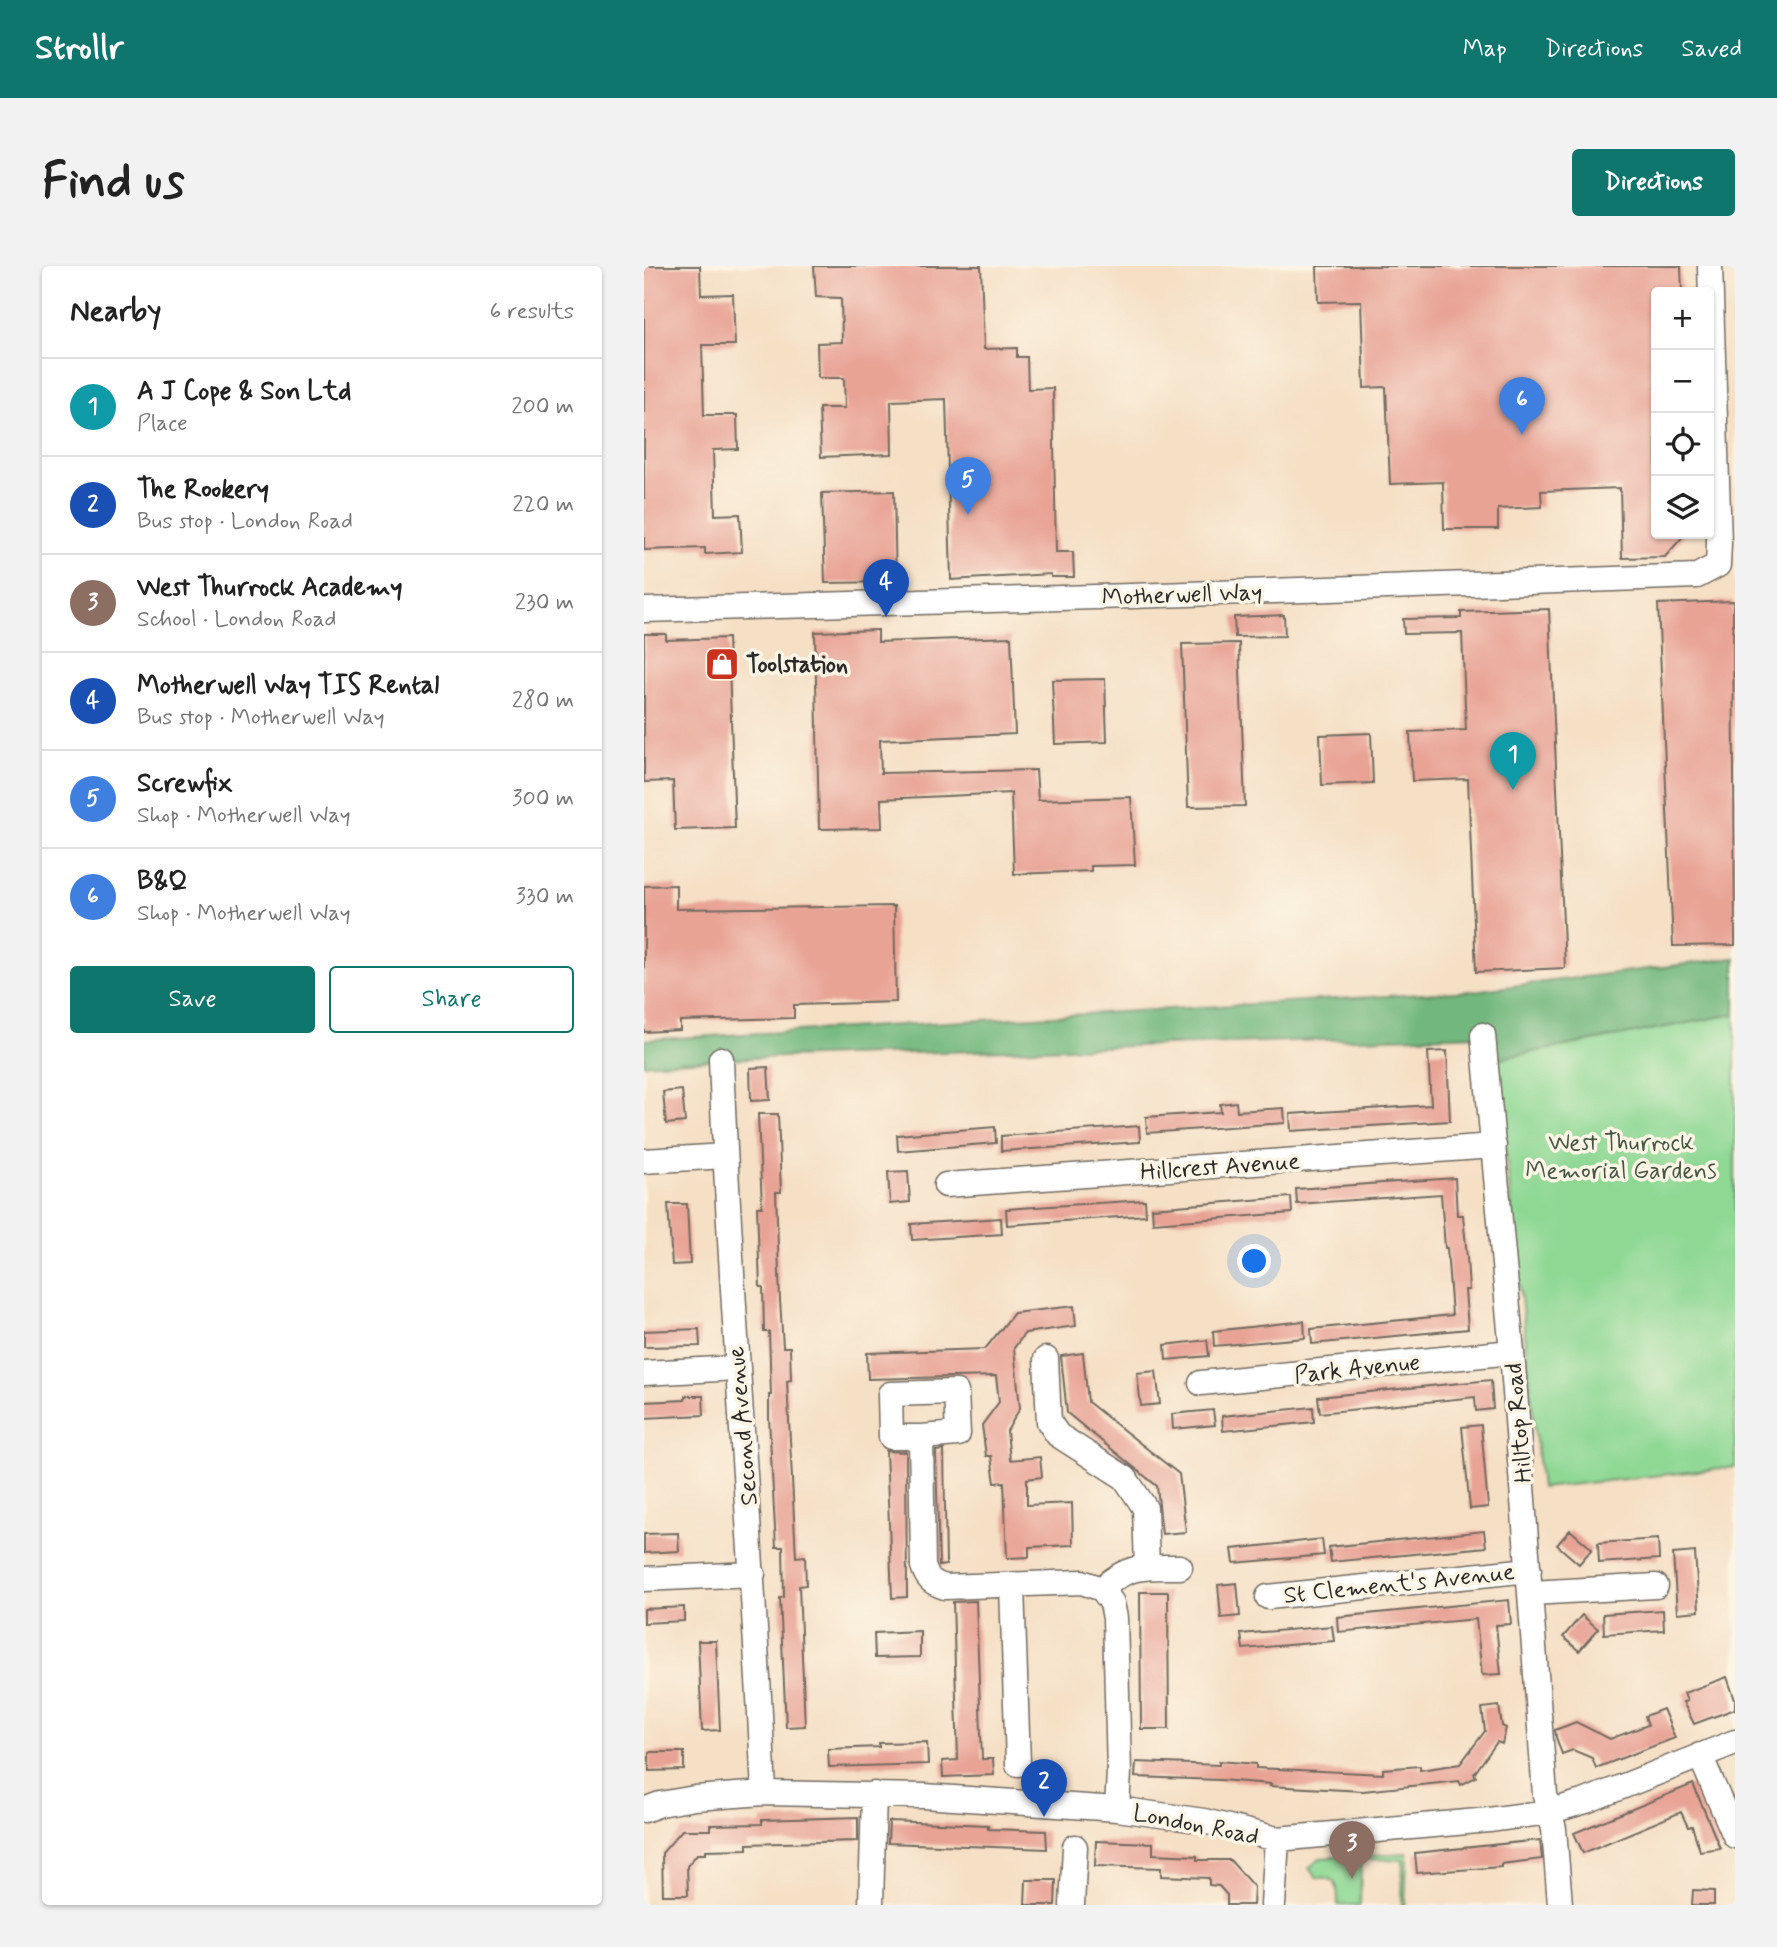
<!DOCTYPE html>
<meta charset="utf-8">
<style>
:root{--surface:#fff;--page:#f2f2f2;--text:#222;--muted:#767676;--line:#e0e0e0;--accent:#0f766e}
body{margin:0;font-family:Mynerve,sans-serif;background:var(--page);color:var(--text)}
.controls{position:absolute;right:21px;top:21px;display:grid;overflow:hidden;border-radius:7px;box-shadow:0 2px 5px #0004}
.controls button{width:63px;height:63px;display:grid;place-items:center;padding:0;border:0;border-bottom:2px solid var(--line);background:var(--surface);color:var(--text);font:35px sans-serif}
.you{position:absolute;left:611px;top:996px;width:24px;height:24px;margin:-18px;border:5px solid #fff;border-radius:50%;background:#1a73e8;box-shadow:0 0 0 10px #1a73e833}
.badge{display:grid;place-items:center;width:46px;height:46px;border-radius:50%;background:var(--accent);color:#fff;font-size:23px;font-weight:700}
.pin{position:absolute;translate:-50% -58px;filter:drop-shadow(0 2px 4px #0008)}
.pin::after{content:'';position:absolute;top:37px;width:24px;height:21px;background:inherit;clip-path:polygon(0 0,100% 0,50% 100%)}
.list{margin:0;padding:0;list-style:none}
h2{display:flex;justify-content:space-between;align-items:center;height:91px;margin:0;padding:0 28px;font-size:30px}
h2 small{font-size:23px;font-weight:400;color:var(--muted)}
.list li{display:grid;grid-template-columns:46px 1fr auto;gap:21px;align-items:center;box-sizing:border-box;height:98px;padding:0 28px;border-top:2px solid var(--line)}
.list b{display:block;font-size:26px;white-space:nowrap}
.list p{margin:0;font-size:23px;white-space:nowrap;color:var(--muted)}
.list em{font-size:23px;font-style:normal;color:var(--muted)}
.actions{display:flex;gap:14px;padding:21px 28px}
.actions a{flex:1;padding:16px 0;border:2px solid var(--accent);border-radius:7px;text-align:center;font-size:24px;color:var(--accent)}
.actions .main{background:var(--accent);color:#fff}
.icon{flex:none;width:38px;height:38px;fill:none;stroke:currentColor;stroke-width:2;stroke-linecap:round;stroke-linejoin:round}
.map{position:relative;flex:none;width:1091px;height:1639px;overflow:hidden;border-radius:7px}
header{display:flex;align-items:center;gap:42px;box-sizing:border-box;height:98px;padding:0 35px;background:var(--accent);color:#fff}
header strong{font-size:33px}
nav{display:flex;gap:38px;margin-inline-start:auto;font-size:24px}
.intro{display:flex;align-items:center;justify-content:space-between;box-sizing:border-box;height:168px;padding:0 42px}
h1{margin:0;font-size:49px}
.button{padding:18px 32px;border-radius:7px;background:var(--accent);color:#fff;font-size:24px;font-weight:700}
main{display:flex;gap:42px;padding:0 42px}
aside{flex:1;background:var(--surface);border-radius:7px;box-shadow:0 2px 5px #0004}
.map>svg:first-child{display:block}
.green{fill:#8ed894;stroke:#5c8260;stroke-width:2}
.forest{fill:#72b87e;stroke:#4e7254;stroke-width:2}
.building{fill:#e8a395}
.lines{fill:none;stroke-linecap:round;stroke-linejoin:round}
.minor-casing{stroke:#726a61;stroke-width:27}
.minor{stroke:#fff;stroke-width:24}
.labels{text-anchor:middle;stroke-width:7;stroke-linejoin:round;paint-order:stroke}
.street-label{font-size:24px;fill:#2b2b2b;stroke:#fcf5e5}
.poi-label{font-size:24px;font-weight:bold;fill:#2b2b2b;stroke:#fcf5e5;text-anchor:start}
.park-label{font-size:24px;fill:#445645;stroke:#fcf5e5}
</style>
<header>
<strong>Strollr</strong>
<nav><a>Map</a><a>Directions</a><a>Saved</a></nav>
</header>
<div class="intro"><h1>Find us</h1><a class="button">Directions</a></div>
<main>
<aside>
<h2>Nearby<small>6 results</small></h2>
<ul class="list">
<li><span class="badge" style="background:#0f9aa8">1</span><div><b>A J Cope &amp; Son Ltd</b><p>Place</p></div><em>200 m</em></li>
<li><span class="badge" style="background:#1a4fb4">2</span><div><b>The Rookery</b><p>Bus stop · London Road</p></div><em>220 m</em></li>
<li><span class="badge" style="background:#8d6e63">3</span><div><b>West Thurrock Academy</b><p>School · London Road</p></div><em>230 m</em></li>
<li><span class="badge" style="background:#1a4fb4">4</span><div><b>Motherwell Way TIS Rental</b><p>Bus stop · Motherwell Way</p></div><em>280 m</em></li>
<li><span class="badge" style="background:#3f7fe0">5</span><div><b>Screwfix</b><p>Shop · Motherwell Way</p></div><em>300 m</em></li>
<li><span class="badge" style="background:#3f7fe0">6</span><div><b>B&amp;Q</b><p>Shop · Motherwell Way</p></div><em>330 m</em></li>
</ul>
<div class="actions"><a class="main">Save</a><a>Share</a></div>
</aside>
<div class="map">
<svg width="1091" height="1639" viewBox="0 0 1091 1639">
<rect width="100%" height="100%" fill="#fcf5e5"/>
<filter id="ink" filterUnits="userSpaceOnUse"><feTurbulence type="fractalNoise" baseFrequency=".0143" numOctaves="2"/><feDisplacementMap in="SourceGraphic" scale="14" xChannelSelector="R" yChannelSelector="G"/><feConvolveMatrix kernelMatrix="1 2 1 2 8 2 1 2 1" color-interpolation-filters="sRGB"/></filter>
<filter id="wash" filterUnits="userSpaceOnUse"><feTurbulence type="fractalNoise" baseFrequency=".00686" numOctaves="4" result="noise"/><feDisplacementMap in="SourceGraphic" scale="28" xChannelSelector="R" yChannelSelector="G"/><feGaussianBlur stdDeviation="1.57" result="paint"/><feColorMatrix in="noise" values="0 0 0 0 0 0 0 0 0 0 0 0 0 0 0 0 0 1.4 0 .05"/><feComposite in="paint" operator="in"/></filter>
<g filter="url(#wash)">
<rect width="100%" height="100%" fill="#f5dfc5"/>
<!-- green -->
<path class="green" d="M 1091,748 L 1091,1201 L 897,1222 L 852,793 Z
M 763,1587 L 761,1639 L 758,1639 L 759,1594 L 717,1593 L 716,1639 L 694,1639 C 694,1621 695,1611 672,1611 L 665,1602 L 676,1592 Z"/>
<!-- forest -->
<path class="forest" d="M 1091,692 L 1091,748 L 852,793 L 839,769 L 77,793 L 0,798 L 0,774 L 829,725 Z"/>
<g id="blocks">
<!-- building -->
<path class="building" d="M 0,0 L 56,0 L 57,29 L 89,28 L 91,79 L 58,79 L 60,149 L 93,149 L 94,183 L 69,184 L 71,249 L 96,248 L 98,286 L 61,288 L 61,282 L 0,284 Z
M 170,0 L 337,0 L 340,83 L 373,82 L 373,91 L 383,91 L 384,123 L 409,122 L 412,286 L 429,286 L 430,311 L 407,311 L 407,308 L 307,314 L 302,133 L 247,135 L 248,188 L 177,191 L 175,142 L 201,142 L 200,112 L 174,112 L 173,77 L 198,76 L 197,32 L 172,31 Z
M 673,0 L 1037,0 L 1038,26 L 1012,26 L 1012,268 L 1041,268 L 1021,291 L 978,292 L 976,222 L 897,225 L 898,241 L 854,243 L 854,263 L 800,263 L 799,216 L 746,218 L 742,121 L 720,122 L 717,35 L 674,36 Z
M 250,225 L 252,316 L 181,317 L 178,227 Z
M 1089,335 L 1091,679 L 1029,680 L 1014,338 Z
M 905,343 L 921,702 L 832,706 L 824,513 L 768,515 L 766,466 L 822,464 L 818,367 L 760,368 L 759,353 L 817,352 L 817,346 Z
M 640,349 L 641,370 L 591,371 L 590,351 Z
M 234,364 L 234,376 L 367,371 L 371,468 L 236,474 L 237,507 L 392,504 L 394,534 L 487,531 L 491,599 L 447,600 L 447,605 L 370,608 L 367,527 L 237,533 L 238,562 L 175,563 L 171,366 Z
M 0,368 L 22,368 L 22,374 L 84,372 L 91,562 L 31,564 L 29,515 L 0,516 Z
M 595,377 L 601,540 L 544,541 L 538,378 Z
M 461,413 L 463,476 L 411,478 L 408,414 Z
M 727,467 L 729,517 L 678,519 L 676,469 Z
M 32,619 L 32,643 L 250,640 L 252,736 L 150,739 L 150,752 L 36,755 L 36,764 L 0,766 L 0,620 Z
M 803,785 L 806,855 L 647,865 L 646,848 L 787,839 L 784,786 Z
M 124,801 L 126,834 L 107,835 L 106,802 Z
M 38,824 L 41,856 L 22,858 L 19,826 Z
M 592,836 L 593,845 L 640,842 L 641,857 L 503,867 L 502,851 L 577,846 L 576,838 Z
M 114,848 L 134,848 L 137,926 L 132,926 L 136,1034 L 139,1081 L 146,1081 L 147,1114 L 143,1115 L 152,1291 L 161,1290 L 162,1319 L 155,1320 L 161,1460 L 142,1461 L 136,1332 L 140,1331 L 139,1281 L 132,1281 L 125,1152 L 125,1129 L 127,1129 L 125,1066 L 120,1066 L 119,1021 L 116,1021 L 113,941 L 118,941 Z
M 495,860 L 496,876 L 357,885 L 357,870 Z
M 351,861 L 352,877 L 254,885 L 253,869 Z
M 264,905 L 266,936 L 246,938 L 244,906 Z
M 811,912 L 813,949 L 819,949 L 823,991 L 825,1024 L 821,1024 L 824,1063 L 668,1078 L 667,1063 L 808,1049 L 803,982 L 801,982 L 797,928 L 653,938 L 652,923 Z
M 647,931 L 648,947 L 509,957 L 508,942 Z
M 501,934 L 502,949 L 363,959 L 362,943 Z
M 24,938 L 43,938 L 46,998 L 28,999 Z
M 357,952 L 358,968 L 268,974 L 267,958 Z
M 430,1040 L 432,1060 L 381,1067 L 370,1082 L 376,1142 L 363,1165 L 366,1194 L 396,1191 L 398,1211 L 383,1213 L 383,1239 L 428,1237 L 429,1279 L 385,1281 L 385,1291 L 363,1292 L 360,1216 L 351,1217 L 347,1190 L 342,1190 L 338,1159 L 355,1136 L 352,1110 L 224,1113 L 223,1087 L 341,1083 L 370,1047 Z
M 660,1055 L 661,1072 L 570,1080 L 569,1065 Z
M 55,1063 L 56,1080 L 0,1081 L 0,1065 Z
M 563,1074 L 565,1090 L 522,1094 L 521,1079 Z
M 439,1087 L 444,1136 L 535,1208 L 542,1266 L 518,1268 L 513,1220 L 423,1147 L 417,1090 Z
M 512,1105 L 516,1138 L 497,1140 L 493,1107 Z
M 847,1114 L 849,1143 L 832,1145 L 831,1131 L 676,1147 L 674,1131 Z
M 41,1130 L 59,1130 L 60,1149 L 0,1152 L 0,1136 L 41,1134 Z
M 669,1141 L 670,1156 L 579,1165 L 578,1150 Z
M 569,1144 L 571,1159 L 529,1163 L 528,1148 Z
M 837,1159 L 844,1241 L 826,1243 L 818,1161 Z
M 300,1184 L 302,1299 L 295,1300 L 292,1185 Z
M 242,1185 L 262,1186 L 263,1331 L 248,1332 Z
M 926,1264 L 948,1283 L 935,1298 L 913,1279 Z
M 840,1265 L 842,1281 L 687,1296 L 685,1281 Z
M 34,1267 L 35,1285 L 0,1287 L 0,1268 Z
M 678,1273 L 680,1289 L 590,1297 L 588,1283 Z
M 1014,1273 L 1015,1293 L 955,1297 L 954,1277 Z
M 1051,1286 L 1055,1345 L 1033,1347 L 1029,1288 Z
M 593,1317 L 596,1350 L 577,1352 L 574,1319 Z
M 496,1326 L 524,1326 L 525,1463 L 497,1463 Z
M 865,1334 L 867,1358 L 852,1359 L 857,1408 L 838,1409 L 832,1353 L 694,1366 L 693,1351 Z
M 332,1335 L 338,1493 L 349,1493 L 350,1509 L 299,1511 L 298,1495 L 314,1494 L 309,1336 Z
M 40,1341 L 40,1355 L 0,1357 L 0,1343 Z
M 1019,1344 L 1020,1364 L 960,1368 L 959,1348 Z
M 938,1349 L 954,1363 L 935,1385 L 919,1371 Z
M 688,1360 L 690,1375 L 599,1383 L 597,1368 Z
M 276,1365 L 276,1391 L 231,1392 L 230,1367 Z
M 54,1375 L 72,1375 L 76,1464 L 58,1465 Z
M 1083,1411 L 1091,1434 L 1091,1443 L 1050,1458 L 1039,1436 L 1043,1435 L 1040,1427 Z
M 855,1440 L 858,1460 L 862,1462 L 858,1478 L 853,1476 L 830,1508 L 832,1511 L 817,1519 L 815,1515 L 719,1525 L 626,1520 L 627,1518 L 576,1514 L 491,1511 L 492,1496 L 575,1499 L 575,1495 L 612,1498 L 612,1502 L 739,1508 L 739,1503 L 776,1500 L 776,1504 L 816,1498 L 841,1465 L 838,1442 Z
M 1019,1443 L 1031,1472 L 952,1502 L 948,1492 L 929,1484 L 918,1488 L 912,1471 L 911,1464 L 932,1456 L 966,1473 L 1004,1459 L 1001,1450 Z
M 283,1476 L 284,1498 L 185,1501 L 184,1483 L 235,1481 L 235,1477 Z
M 5,1486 L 40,1486 L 40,1504 L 5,1505 Z
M 1049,1518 L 1076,1582 L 1056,1585 L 1048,1560 L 1044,1561 L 1037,1546 L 939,1587 L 930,1567 Z
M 214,1551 L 214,1575 L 103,1578 L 103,1583 L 62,1584 L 62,1588 L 53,1588 L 43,1600 L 44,1629 L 19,1629 L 18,1587 L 38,1564 L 66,1564 L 66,1559 L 118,1558 L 118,1554 Z
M 245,1555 L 344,1559 L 344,1563 L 402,1565 L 403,1583 L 244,1577 Z
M 896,1574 L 898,1593 L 857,1598 L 857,1601 L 773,1607 L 771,1587 Z
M 452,1575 L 509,1577 L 509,1588 L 553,1590 L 553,1594 L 586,1594 L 610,1621 L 609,1639 L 583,1639 L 583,1629 L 575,1620 L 565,1619 L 565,1612 L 517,1610 L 517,1602 L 451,1600 Z
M 382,1614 L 412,1614 L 411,1639 L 381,1639 Z
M 1049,1624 L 1070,1625 L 1070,1639 L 1048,1639 Z"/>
</g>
</g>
<g filter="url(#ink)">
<use href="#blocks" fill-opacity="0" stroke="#726a61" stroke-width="2"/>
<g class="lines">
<!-- minor casing -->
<g class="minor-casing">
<path id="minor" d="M 0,344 L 487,330 L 1053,310 L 1074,299 L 1075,277 L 1066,0
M 839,769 L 868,1086 L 901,1529 L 910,1563 L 916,1638
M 77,793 C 86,1038 109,1282 120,1527
M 0,895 L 81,890
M 302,919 L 850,880
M 402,1093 L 405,1156 L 414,1169 L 481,1212 L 501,1242 L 503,1301
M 0,1107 L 93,1102
M 557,1117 L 868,1086
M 277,1171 L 314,1168 L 312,1126 L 246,1128 L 247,1171 L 277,1171 L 279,1300 C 283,1313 288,1317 301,1321 L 438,1316 L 458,1323
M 0,1313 L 109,1308
M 368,1320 L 374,1498
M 458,1323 L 468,1337 L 471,1352 L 475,1506 L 473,1543
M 458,1323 C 484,1298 502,1301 536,1301
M 887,1327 L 1012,1320
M 624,1331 L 885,1304
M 1056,1489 L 1091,1570
M 0,1544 L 16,1538 L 51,1532 L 120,1527 L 280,1530 L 473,1543 L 560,1555 L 633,1573 L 845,1554 L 904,1546 L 942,1535 L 1091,1476
M 227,1639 L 230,1528
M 428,1639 L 431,1581
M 629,1639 L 633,1573"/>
</g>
<!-- minor -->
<use href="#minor" class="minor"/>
</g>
</g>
<!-- icons -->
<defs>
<g id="shop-square" transform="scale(1.75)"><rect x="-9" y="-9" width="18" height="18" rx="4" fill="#c8321e" stroke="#fcf5e5"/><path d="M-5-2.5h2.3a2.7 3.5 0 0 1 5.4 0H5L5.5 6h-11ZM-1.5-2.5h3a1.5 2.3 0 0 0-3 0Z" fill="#fff"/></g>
</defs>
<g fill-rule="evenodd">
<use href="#shop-square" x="78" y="398"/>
</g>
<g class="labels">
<!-- street labels -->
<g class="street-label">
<text transform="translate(538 328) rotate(-2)" y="8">Motherwell Way</text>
<text transform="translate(576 900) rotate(-4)" y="8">Hillcrest Avenue</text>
<text transform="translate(713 1102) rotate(-6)" y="8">Park Avenue</text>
<text transform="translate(874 1157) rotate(-95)" y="8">Hilltop Road</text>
<text transform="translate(98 1160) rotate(-95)" y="8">Second Avenue</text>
<text transform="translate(755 1317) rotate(-6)" y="8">St Clement's Avenue</text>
<text transform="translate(552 1558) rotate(11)" y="8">London Road</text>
</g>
<!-- poi labels -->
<g class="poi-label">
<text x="102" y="406">Toolstation</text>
</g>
<!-- park labels -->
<g class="park-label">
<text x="977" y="884">West Thurrock<tspan x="977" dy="28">Memorial Gardens</tspan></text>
</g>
</g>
</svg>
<div class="controls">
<button>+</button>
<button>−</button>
<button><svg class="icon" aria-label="locate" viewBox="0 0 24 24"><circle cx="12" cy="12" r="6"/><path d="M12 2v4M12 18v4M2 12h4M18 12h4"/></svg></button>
<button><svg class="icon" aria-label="layers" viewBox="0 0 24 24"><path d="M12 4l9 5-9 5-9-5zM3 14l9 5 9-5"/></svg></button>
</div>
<div class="you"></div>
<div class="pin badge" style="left:869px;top:524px;background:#0f9aa8">1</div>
<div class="pin badge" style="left:400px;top:1551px;background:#1a4fb4">2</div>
<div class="pin badge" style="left:708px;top:1613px;background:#8d6e63">3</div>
<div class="pin badge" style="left:242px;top:351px;background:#1a4fb4">4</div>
<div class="pin badge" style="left:324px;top:249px;background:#3f7fe0">5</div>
<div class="pin badge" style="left:878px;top:169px;background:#3f7fe0">6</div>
</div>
</main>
